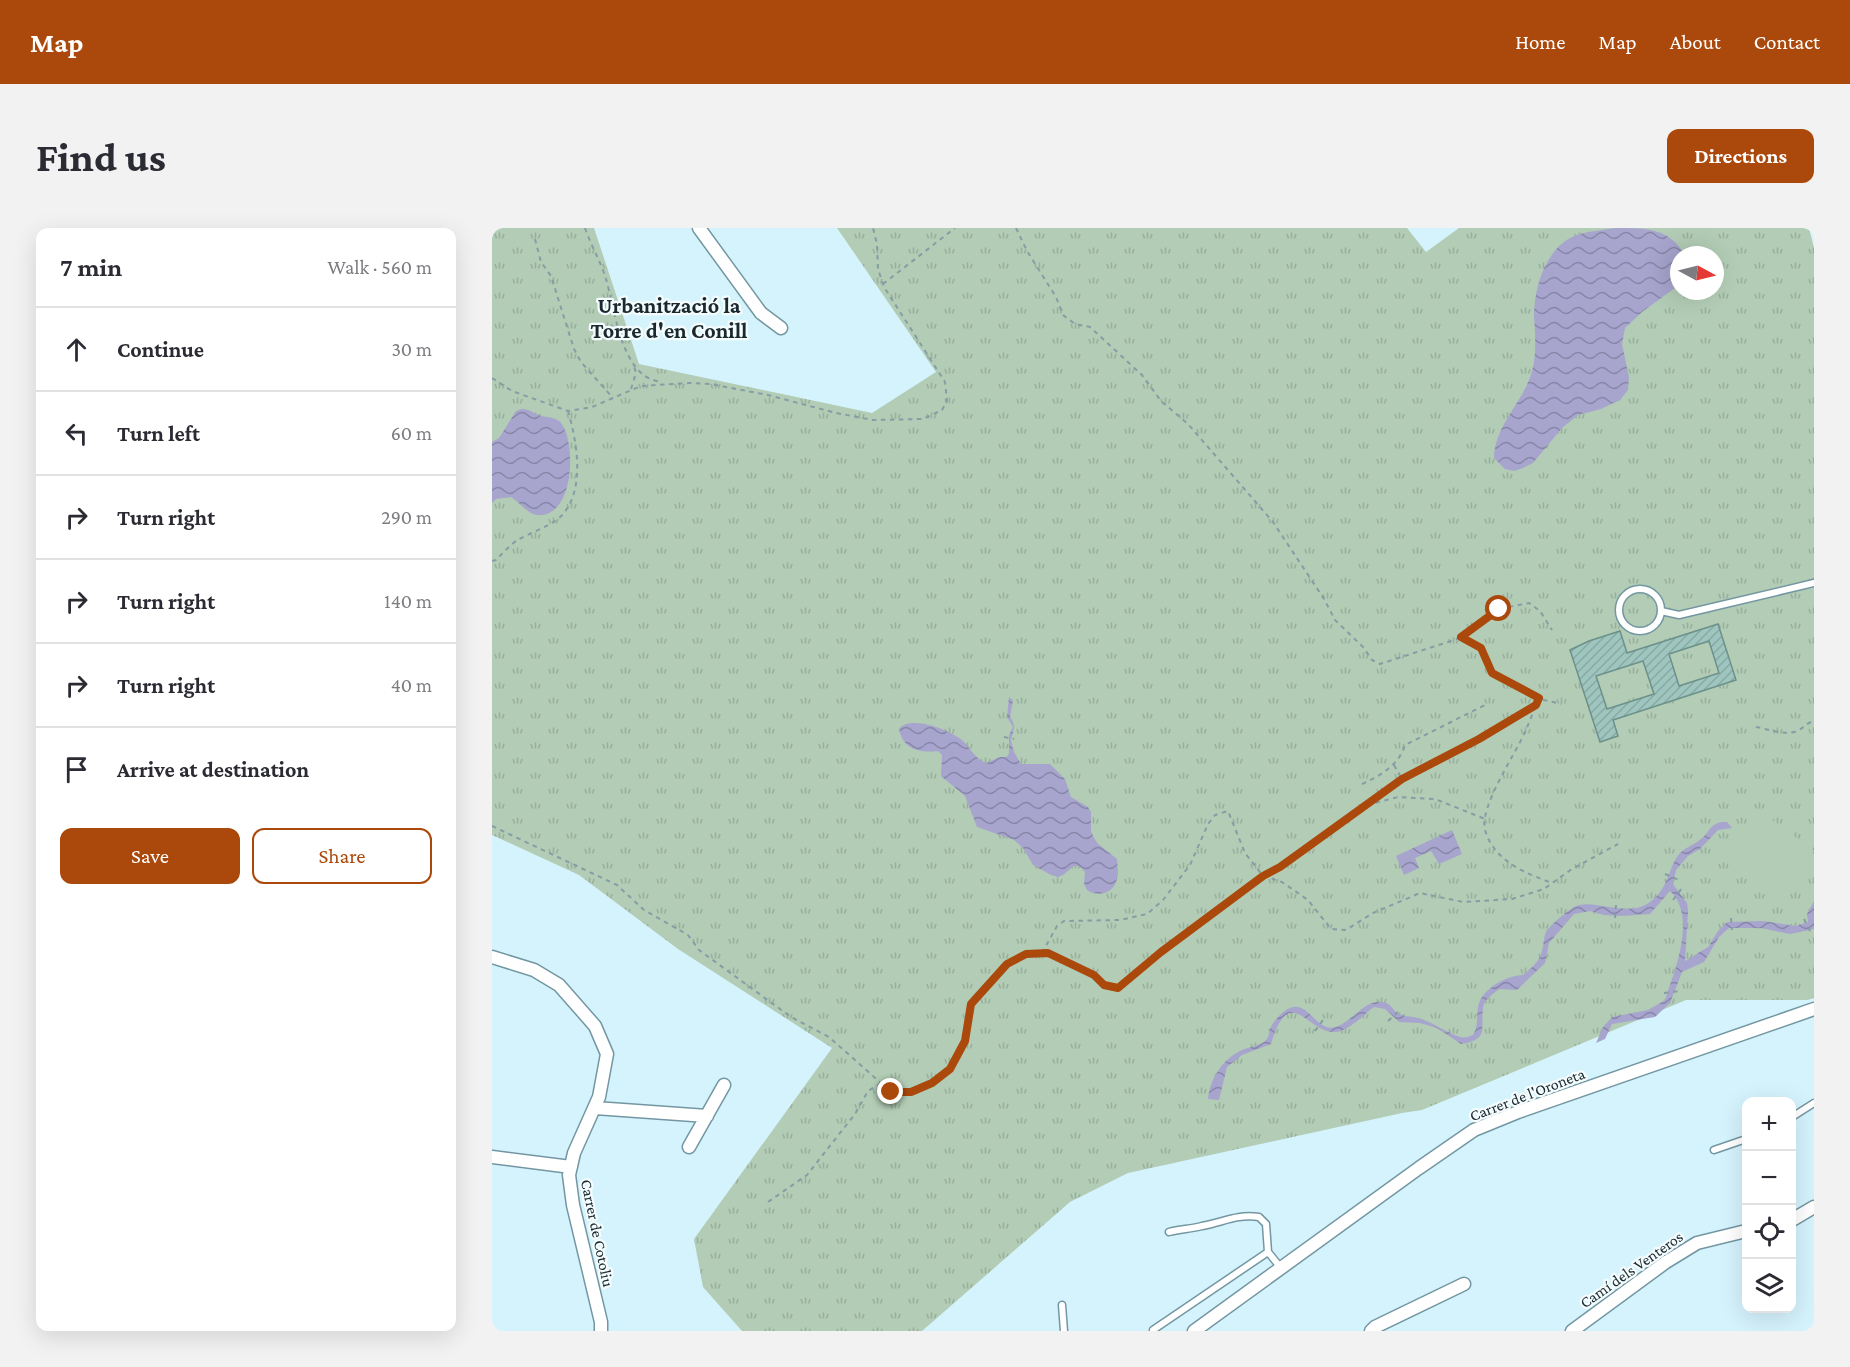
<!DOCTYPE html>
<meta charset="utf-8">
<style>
:root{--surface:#fff;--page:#f2f2f3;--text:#2b2b33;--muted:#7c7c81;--line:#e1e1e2;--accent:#ab480b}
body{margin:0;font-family:"Crimson Pro",serif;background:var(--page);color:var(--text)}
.controls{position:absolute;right:18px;bottom:18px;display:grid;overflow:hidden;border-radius:12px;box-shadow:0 6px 24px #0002}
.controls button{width:54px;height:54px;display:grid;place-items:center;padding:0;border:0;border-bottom:2px solid var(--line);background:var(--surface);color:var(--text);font:30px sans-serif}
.compass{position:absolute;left:1178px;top:18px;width:54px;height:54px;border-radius:50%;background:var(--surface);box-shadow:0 6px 24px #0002;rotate:97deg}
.stop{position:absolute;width:18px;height:18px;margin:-14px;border:4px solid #ab480b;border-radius:50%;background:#fff}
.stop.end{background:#ab480b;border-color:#fff;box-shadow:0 2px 6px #0008}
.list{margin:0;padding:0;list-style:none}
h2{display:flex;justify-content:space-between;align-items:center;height:78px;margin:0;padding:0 24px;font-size:26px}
h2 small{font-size:20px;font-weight:400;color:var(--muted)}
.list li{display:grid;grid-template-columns:39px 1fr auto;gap:18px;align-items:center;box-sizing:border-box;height:84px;padding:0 24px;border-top:2px solid var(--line)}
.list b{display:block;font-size:22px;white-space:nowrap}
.list em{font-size:20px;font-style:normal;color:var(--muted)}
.actions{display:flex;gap:12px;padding:18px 24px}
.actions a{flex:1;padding:14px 0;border:2px solid var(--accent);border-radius:12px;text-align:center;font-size:21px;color:var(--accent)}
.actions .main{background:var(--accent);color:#fff}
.icon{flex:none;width:33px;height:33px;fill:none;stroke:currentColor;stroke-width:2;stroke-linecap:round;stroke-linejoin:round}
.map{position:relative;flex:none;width:1322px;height:1103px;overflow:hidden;border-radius:12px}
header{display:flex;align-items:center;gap:36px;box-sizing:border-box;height:84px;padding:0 30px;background:var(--accent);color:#fff}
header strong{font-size:28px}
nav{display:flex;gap:33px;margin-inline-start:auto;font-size:21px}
.intro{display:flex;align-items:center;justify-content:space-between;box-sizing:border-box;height:144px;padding:0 36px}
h1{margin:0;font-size:42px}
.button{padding:15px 27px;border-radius:12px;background:var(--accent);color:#fff;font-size:21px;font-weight:700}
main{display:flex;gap:36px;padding:0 36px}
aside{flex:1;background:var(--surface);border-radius:12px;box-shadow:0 6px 24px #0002}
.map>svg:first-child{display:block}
.grass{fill:url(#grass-tufts);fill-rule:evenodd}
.park{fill:#b2ccb5}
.water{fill:url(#water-waves)}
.building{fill:url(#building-hatch);stroke:#6b918a;stroke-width:1.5;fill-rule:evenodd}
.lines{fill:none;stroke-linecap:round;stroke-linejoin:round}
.service-casing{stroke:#7397a2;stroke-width:9}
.minor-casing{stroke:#7397a2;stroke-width:15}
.path{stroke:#859da4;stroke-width:2;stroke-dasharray:4.5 4.5;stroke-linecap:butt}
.service{stroke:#fff;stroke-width:6}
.minor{stroke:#fff;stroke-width:12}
.route{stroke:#ab480b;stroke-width:8}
.labels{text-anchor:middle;stroke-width:4.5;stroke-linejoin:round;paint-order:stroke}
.street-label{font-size:16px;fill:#1a292d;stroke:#f4fcfe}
.district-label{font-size:22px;font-weight:bold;fill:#1a292d;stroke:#f4fcfe}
</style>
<header>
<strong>Map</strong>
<nav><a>Home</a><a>Map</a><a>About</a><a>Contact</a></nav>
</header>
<div class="intro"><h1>Find us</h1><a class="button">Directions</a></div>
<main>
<aside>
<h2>7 min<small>Walk · 560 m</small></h2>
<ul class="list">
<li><svg class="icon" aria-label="ahead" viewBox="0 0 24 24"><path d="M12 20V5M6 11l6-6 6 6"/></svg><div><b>Continue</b></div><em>30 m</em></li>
<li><svg class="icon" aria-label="left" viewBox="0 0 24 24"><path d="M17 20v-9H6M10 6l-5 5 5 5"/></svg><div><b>Turn left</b></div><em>60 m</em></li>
<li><svg class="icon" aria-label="right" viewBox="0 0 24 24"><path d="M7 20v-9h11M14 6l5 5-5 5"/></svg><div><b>Turn right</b></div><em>290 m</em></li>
<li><svg class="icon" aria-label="right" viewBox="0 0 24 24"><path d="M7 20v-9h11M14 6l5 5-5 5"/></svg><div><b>Turn right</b></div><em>140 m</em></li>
<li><svg class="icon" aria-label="right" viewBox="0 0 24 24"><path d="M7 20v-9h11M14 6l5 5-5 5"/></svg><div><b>Turn right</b></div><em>40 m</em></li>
<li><svg class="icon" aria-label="arrive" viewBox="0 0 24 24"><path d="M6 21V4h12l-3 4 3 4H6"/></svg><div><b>Arrive at destination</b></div></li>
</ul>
<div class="actions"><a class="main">Save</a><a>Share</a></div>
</aside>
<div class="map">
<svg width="1322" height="1103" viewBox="0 0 1322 1103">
<defs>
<pattern id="grass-tufts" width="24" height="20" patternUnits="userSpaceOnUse" patternTransform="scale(1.5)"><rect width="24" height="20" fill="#b2ccb5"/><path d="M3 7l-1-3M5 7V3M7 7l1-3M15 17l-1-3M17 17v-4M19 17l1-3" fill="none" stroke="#98af9c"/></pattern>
<pattern id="water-waves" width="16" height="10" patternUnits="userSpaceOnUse" patternTransform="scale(1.5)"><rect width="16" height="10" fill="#a7a5ce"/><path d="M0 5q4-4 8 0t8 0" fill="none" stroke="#8786a8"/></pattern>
<pattern id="building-hatch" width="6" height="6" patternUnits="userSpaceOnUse" patternTransform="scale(1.5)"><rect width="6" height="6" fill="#9ec5be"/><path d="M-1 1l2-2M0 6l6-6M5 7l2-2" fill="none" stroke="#88a9a4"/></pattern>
</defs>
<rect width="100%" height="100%" fill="#d5f3fd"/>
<!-- grass -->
<path class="grass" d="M 0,0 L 102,0 L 147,136 L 380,185 L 444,144 L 345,0 L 915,0 L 934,24 L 967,0 L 1317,0 L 1322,20 L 1322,770 L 1315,772 L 1194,772 L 930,882 L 910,885 L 636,945 L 578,974 L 430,1103 L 250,1103 L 211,1059 L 202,1011 L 340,820 L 186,721 L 87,647 L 0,607 ZM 1187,27 L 1223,27 L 1223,63 L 1187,63 Z"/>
<!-- park -->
<path class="park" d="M 1271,585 L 1322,623 L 1285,672 L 1234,635 Z"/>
<!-- water -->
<path class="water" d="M 1124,0 C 1155,0 1177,0 1193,27 L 1187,27 L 1187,57 L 1150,84 L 1133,100 L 1130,116 L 1137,149 L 1136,162 L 1128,172 L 1109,181 L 1086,187 L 1070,200 L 1041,235 L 1031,240 L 1022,243 L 1013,241 L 1002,230 C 1003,196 1032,174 1040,143 C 1045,126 1043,105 1042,88 C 1042,58 1055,15 1088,6 C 1099,3 1112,2 1124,0 Z
M 30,181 C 37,181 41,185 47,187 C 54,190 63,188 69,195 C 85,215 82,291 45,287 C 36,286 27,274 19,269 L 4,271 L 0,275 L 0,214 L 7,210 L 24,183 Z
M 517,469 L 521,472 L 518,489 C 525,499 521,502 519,513 L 522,524 L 529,536 L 558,536 L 573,551 L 579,569 L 596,579 L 599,584 L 599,603 L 602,610 L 606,616 L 625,631 C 625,637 627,645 625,651 C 622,665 607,670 595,662 L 592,656 L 593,644 L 587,638 L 582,638 L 571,647 L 566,649 L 559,647 L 541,637 L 531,620 L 522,612 L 485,599 L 473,568 L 449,548 L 450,527 L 446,523 C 428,525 411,522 407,501 C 418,486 462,503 473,515 C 480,523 484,531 494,535 L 508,529 L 514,529 L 517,526 L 517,507 L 521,499 L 515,489 Z
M 1229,594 L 1235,594 L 1240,600 L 1226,602 L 1208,621 L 1196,628 L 1184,642 L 1181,656 L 1195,675 L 1196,683 L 1193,733 L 1216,719 L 1226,703 L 1235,694 L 1271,693 L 1304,698 L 1316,694 L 1315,686 L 1322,673 L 1322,701 L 1298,706 L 1269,700 L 1237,700 L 1227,709 L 1212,734 L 1190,744 L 1178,775 L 1163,789 L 1120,796 L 1113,811 L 1104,815 L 1111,799 L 1120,789 L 1156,782 L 1173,772 C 1183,742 1205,688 1178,663 L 1158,686 L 1129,688 L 1112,687 L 1098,683 L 1082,686 L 1057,715 L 1053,735 L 1025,762 L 1007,761 C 1001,766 992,772 991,780 C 988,801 998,811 969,816 L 945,800 L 928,795 L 907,794 L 893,781 L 882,779 C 872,786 857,803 844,804 C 816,807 798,752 779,816 L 750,827 L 735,839 L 727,872 L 716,871 C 718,851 730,832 748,823 C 755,819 766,819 773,813 C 777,809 777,805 778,801 C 781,793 792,781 801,779 C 818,776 826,805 844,799 C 861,793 873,771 890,774 C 898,775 899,779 904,784 C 910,789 919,788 926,790 C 941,794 953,804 968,809 C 973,810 976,809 981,807 C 987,797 984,790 986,779 C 989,761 1015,747 1031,747 C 1038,741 1046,735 1049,726 C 1052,719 1051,711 1054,704 C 1057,698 1076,682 1082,679 C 1100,669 1136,691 1158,674 C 1178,660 1176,637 1189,624 C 1195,619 1203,616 1209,611 C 1218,604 1216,598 1229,594 Z
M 960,602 L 970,626 L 947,636 L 939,623 L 923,630 L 927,640 L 912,647 L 904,628 Z"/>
<!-- building -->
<path class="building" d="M 1226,396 L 1244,452 L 1121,492 L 1126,508 L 1108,514 L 1078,422 L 1097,413 L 1128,403 L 1135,425 ZM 1217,413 L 1227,445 L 1187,458 L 1177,426 ZM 1151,433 L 1162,466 L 1115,481 L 1104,448 Z"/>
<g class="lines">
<!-- service casing -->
<g class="service-casing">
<path id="service" d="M1127 382a21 21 0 1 1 42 0a21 21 0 1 1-42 0Z
M 1169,383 L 1187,387 L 1322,355
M 1300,889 L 1322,875
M 1222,922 L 1254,911
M 677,1004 C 688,1001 699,1001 710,998 C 732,994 744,986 767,989 L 774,996 L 776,1024 L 789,1040
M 570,1077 L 572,1103
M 661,1102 L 776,1024"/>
</g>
<!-- minor casing -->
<g class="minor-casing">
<path id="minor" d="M 207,0 L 269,85 L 289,100
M 0,729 L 42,742 L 67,757 L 103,798 L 115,826 L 107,869 L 82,925 L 77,947 L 81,977 L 109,1094 L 109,1103
M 103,880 L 215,888
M 197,919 L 232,857
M 0,929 L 79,939
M 1300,992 L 1322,979
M 702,1103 L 927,940 L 982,902 L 1026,884 L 1322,781
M 879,1103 L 883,1099 L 972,1056
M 1080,1103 L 1174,1034 L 1205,1015 L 1254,1003"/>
</g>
<!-- path -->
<path class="path" d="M 93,0 C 99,18 109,34 114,51 C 122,79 128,131 153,148 C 157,151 165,153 170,155
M 524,0 L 535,23 L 564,69 L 571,87 L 583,96 L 598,99 L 650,147 L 669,173 L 696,196 L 781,294 L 832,371 L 843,392 L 871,419 L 880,432 L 888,436 L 965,411 L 1007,381 L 1037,375 L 1048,383 L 1060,402
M 43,11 L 49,34 L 59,48 L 82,121 L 89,134 L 121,170
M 391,56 L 463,0
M 0,150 L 20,163 L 76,183 L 100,179 L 149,158 L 197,155 L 218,156 L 276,167 L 344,185 L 381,192 L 431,191 L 450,182 L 455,173 L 453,154 L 392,59 L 386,41 L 385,16 L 381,0
M 139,161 L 144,145 L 142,138
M 0,333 L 4,332 C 10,326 17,318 24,313 C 37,305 54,300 66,291 C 95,266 85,214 76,183
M 969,409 L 989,420 L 1000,445 L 1010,452 L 1023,456 L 1052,472 L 1069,476
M 1047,470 C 1042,481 1038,493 1033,504 C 1023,527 987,579 993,602 C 1002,633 1033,645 1060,655
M 1264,499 C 1276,501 1293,508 1305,503 C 1312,500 1314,495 1322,493
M 512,509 L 522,511
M 902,537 L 910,551
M 870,556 C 888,548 907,537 913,517 L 995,476
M 875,577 L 906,569 L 943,571 L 993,591
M 0,598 L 125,657 L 152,682 L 196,707 L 207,722 L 299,789 L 337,809 L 399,864 L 419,864 L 440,855 L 458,841 L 473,813 L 479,776 L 515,736 L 534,726 L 556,725 L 602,747 L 612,757 L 625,760 L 669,724 L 771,648 L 788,639 L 910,551 L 987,511 L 1044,477
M 1173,646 L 1187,652
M 1181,672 L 1190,660
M 1123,690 L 1124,677
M 1239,690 L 1240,702
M 1312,691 L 1319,705
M 550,725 L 565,698 L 572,693 L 628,692 L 655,686 L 671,672 L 698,637 L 716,596 L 723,587 L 736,583 L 753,625 L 771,648 L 790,654 L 816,672 L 839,701 L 854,702 L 881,685 L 928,665 L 971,674 L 1020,671 L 1052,661 L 1080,641 L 1126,616
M 1172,765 L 1188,763
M 896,793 L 908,782
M 823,803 L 831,792
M 276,974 L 315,947 L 363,886 L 376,863 L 389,855"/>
<!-- service -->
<use href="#service" class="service"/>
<!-- minor -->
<use href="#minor" class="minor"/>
</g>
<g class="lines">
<!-- route -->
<path class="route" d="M 399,864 L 419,864 L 440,855 L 458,841 L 473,813 L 479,776 L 515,736 L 534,726 L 556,725 L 602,747 L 612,757 L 626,760 L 669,724 L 771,648 L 788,639 L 910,551 L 987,511 L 1044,477 L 1047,470 L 1000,445 L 989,420 L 969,409 L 1007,381"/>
</g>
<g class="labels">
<!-- street labels -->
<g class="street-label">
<text transform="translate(1035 866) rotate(-21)" y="6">Carrer de l'Oroneta</text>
<text transform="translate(106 1005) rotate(78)" y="6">Carrer de Cotoliu</text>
<text transform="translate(1139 1041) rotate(-35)" y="6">Camí dels Venteros</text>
</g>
<!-- district labels -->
<g class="district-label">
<text x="177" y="85">Urbanització la<tspan x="177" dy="25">Torre d'en Conill</tspan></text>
</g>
</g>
</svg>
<div class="controls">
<button>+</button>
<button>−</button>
<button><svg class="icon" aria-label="locate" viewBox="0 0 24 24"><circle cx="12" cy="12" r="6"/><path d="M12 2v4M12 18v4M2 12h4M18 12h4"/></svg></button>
<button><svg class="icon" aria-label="layers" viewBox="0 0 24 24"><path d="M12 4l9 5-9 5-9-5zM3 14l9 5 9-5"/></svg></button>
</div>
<svg class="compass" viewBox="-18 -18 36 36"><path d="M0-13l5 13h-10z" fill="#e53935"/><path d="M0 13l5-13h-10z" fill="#7c7c81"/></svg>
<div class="stop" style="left:1007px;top:381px"></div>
<div class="stop end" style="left:399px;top:864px"></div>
</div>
</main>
